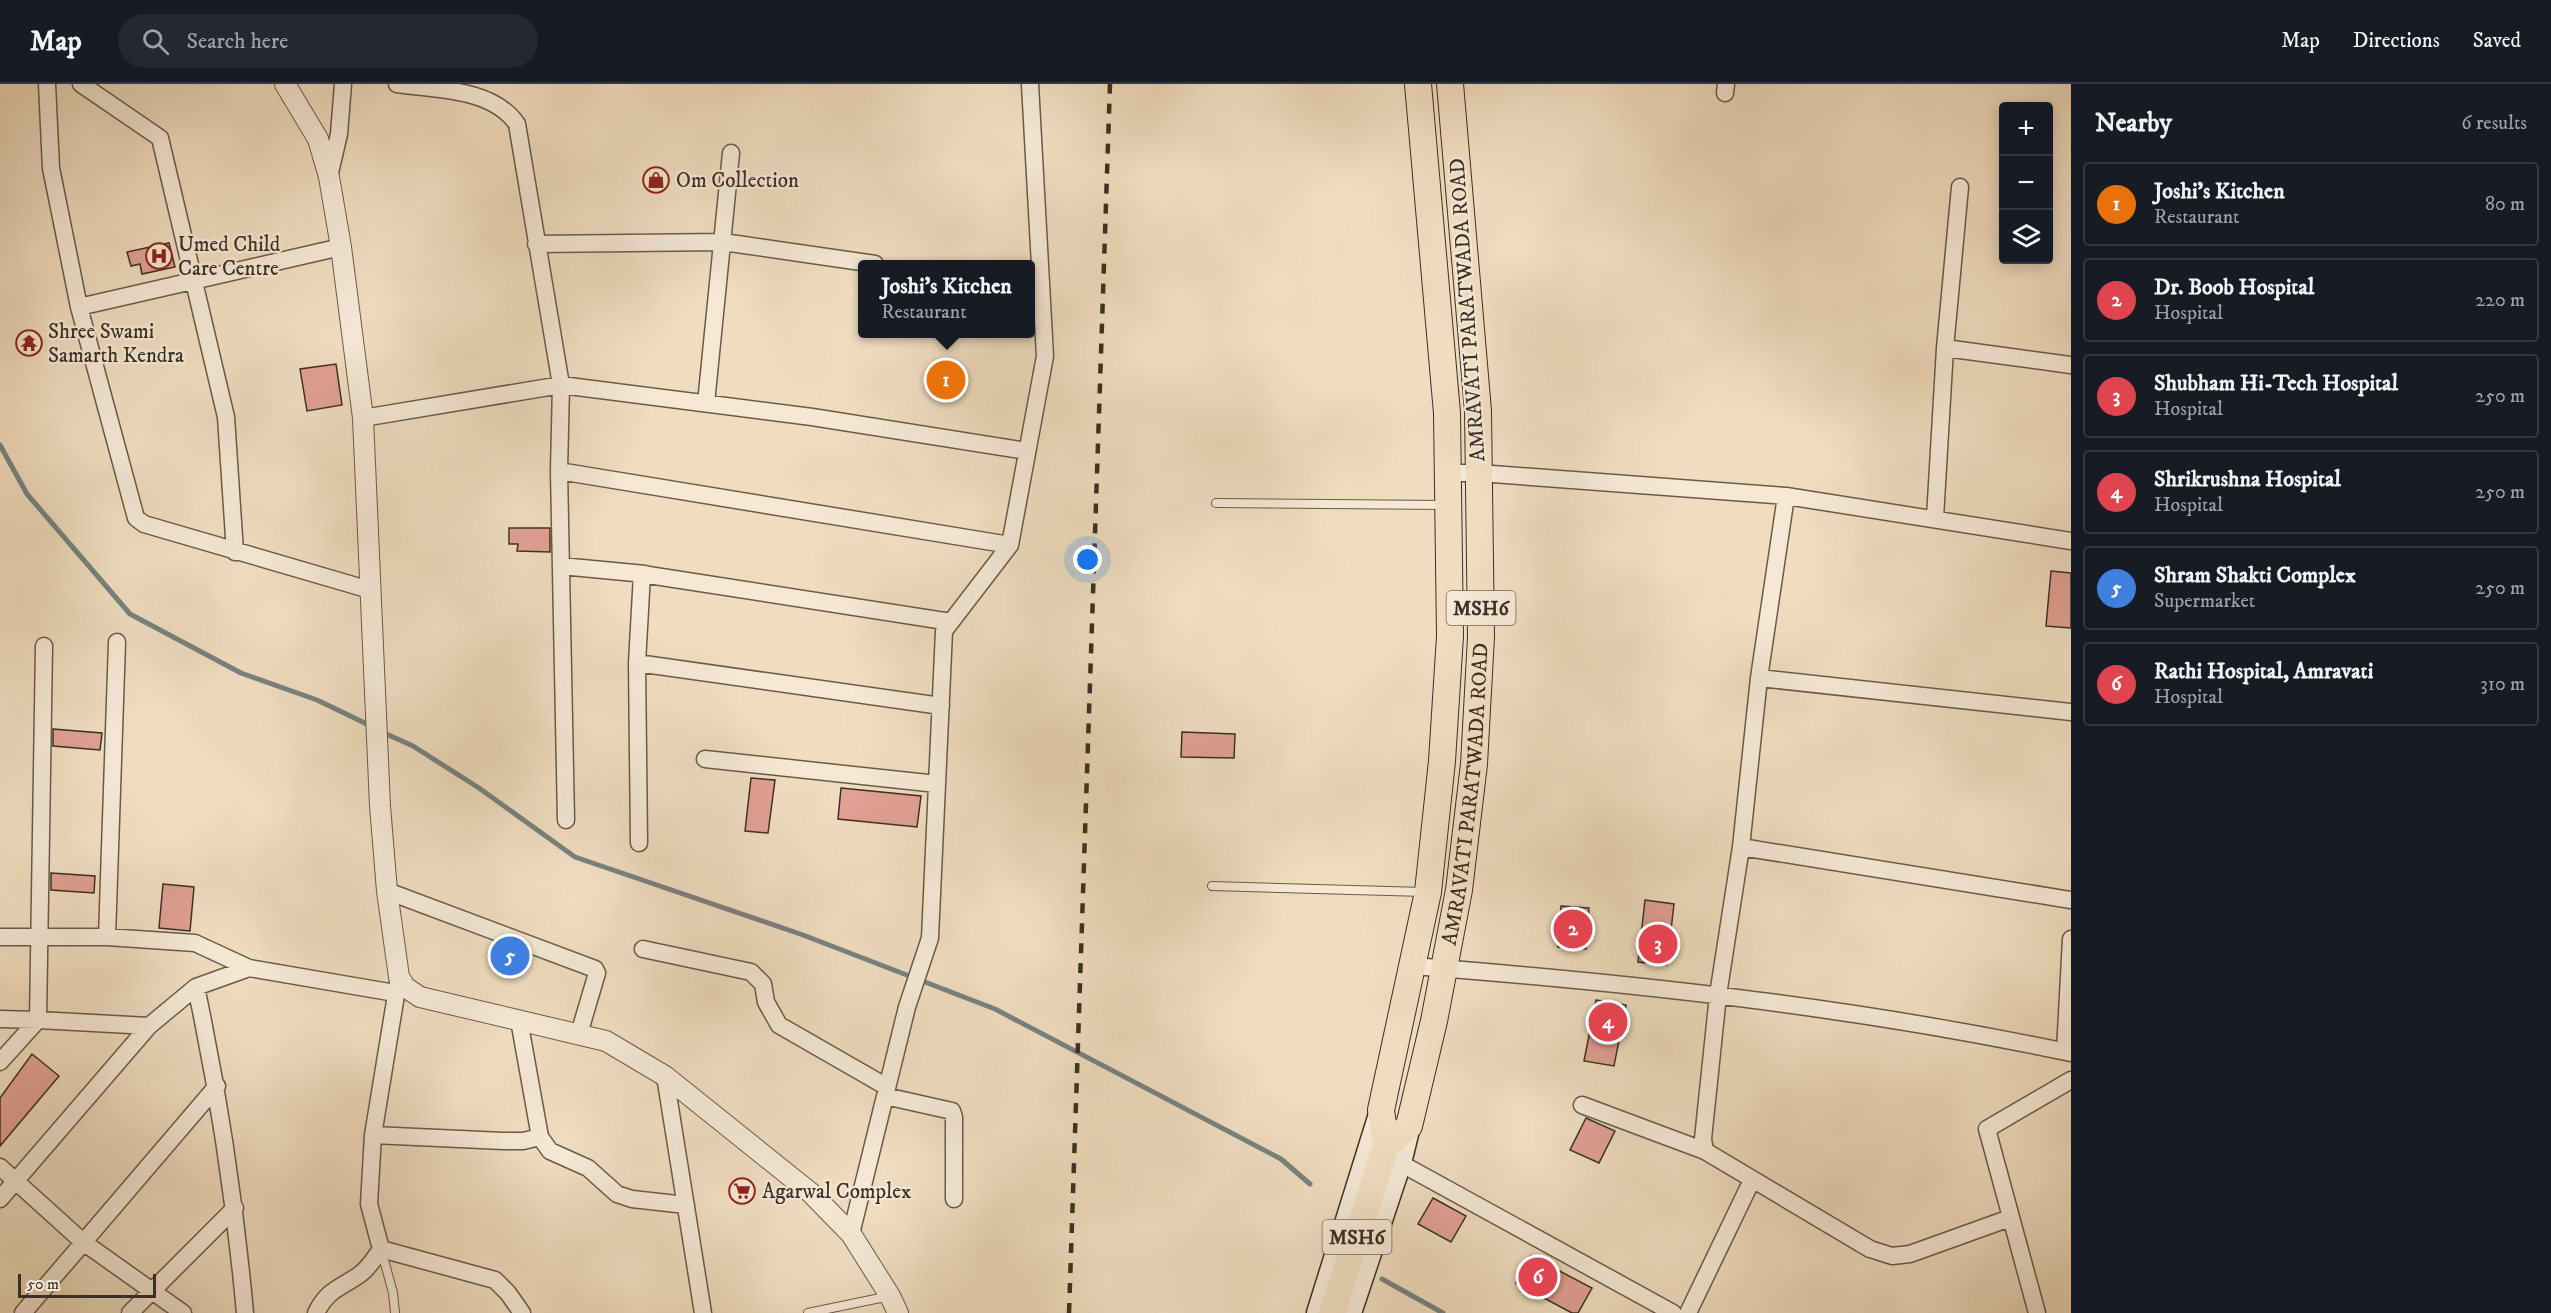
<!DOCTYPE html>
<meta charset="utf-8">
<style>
:root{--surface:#171b24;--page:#242831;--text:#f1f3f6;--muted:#9ea1a6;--line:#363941;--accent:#7c3aed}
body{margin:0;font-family:"IM FELL DW Pica",serif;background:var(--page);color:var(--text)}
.controls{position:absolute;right:18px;top:18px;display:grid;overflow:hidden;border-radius:6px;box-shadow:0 3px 15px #0003}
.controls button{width:54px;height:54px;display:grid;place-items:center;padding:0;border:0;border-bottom:2px solid var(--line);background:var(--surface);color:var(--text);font:30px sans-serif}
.scale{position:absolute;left:18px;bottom:15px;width:138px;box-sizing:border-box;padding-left:6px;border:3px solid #3b3023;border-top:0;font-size:16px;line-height:21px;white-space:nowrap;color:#3b3023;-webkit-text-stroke:4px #f5e9d6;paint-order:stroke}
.you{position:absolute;left:1088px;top:476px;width:21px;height:21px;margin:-15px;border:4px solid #fff;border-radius:50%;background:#1a73e8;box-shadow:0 0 0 9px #1a73e833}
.badge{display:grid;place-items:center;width:39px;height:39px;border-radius:50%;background:var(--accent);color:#fff;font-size:20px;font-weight:700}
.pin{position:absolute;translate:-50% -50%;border:3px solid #fff;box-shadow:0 2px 6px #0006}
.popup{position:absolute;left:858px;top:176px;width:177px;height:78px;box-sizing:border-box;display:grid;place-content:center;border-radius:6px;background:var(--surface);filter:drop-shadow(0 2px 4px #0005);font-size:20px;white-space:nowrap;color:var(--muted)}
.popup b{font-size:22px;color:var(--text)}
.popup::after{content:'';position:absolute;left:50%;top:100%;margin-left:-12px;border:12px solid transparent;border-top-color:var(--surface)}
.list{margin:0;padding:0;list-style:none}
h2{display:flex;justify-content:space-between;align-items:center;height:78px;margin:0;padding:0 24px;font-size:26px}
h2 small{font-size:20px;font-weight:400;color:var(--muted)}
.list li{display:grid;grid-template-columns:39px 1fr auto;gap:18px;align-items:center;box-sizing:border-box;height:84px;margin:0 12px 12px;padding:0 12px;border:2px solid var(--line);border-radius:6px}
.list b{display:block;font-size:22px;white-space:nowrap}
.list p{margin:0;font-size:20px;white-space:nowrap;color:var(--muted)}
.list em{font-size:20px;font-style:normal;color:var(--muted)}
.icon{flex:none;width:33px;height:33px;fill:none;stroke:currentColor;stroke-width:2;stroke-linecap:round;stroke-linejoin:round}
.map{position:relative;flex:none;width:2071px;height:1229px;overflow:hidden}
header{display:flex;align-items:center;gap:36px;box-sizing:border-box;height:84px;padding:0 30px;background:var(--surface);border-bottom:2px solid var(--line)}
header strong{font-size:28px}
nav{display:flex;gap:33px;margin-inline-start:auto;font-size:21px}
.search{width:420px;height:54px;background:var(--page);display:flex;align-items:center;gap:15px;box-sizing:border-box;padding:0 21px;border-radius:33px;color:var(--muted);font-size:22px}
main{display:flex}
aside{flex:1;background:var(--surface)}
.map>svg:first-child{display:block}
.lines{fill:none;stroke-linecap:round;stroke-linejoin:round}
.stream{stroke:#788280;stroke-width:5}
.building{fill:#e1a194;stroke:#3b3023;stroke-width:1.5}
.service-casing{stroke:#685b4a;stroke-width:10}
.minor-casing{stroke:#685b4a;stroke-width:19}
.tertiary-casing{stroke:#685b4a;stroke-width:22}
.secondary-casing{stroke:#3b3023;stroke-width:25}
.primary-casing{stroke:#3b3023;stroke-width:28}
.service{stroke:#f5e9d6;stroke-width:8}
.minor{stroke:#f5e9d6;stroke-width:16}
.tertiary{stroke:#f5e9d6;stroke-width:20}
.secondary{stroke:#f5e9d6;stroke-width:22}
.primary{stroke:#f0ddc0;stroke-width:26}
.rail{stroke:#3b3023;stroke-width:4.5;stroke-dasharray:10 10;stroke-linecap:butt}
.labels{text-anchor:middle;stroke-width:4.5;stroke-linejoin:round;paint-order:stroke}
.shield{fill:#f5e9d6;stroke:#736859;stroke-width:1.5}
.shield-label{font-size:20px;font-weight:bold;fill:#3b3023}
.poi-label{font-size:21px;fill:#3b3023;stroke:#f5e9d6;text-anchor:start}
.street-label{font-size:21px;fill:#3b3023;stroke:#f5e9d6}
</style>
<header>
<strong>Map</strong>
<div class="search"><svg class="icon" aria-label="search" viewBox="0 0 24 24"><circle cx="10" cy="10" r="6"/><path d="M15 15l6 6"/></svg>Search here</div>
<nav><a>Map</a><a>Directions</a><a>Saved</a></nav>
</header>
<main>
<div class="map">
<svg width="2071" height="1229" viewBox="0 0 2071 1229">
<rect width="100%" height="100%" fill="#f0ddc0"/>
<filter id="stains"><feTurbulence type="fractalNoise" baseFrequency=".00333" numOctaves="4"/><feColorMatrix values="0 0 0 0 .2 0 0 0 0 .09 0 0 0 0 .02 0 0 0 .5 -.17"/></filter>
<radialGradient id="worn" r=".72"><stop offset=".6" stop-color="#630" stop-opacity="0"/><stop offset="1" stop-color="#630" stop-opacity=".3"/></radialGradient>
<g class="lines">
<!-- stream -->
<path class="stream" d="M 0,361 L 27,410 L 130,530 L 241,589 L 317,616 L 371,642
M 382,648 L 413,662 L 479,704 L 575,773 L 803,851 L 995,925 L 1281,1075 L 1310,1100
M 1382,1195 L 1443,1229"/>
</g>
<!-- building -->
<path class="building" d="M 169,159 L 175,183 L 142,190 L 140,180 L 131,182 L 127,168 Z
M 336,280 L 342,321 L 307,327 L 300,285 Z
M 509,444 L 550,444 L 550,468 L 517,467 L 518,460 L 509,460 Z
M 2051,487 L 2071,489 L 2071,544 L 2046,542 Z
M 53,645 L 102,649 L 100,666 L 53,662 Z
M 1182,648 L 1235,650 L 1234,674 L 1181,673 Z
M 751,694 L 775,696 L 768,749 L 745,747 Z
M 841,704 L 921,712 L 917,743 L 838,735 Z
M 51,789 L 95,792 L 94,809 L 51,806 Z
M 163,800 L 194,803 L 190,847 L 159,844 Z
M 1645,816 L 1674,820 L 1667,881 L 1638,878 Z
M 1561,822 L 1589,824 L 1586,865 L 1558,863 Z
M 1596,916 L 1626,921 L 1614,982 L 1584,977 Z
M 32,970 L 59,992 L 0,1062 L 0,1014 Z
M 1586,1034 L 1615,1047 L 1599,1079 L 1570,1066 Z
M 1433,1114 L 1466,1132 L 1451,1158 L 1418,1140 Z
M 1531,1172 L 1592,1204 L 1578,1229 L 1572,1229 L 1516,1199 Z"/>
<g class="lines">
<!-- service casing -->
<g class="service-casing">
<path id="service" d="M 1216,419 L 1444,421
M 1212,802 L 1425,808
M 381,1165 L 393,1209 L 395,1229
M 808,1229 L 890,1212"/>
</g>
<!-- minor casing -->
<g class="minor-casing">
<path id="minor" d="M 47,0 L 51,84 L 79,223 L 136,434 L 144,440 L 370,506
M 81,0 L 160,54 L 226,333 L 235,468
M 397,0 C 437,6 492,4 517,40 L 561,301 L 559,387 L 566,736
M 1725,9 L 1726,0
M 329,93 L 339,50 L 343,0
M 536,160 L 723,158 L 875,180
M 79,223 L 341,163
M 1945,264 L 2071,281
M 706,319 L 731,69
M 363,334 L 561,301 L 812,333 L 1027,367
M 559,387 L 1010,461
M 1447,389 L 1479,389 L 1786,412 L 2071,457
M 1786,412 L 1759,594 L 1741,763 L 1718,911 L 1703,1055 L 1705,1067 L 1870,1165 L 1892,1172 L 1910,1170 L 2010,1134
M 1935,434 L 1945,264 L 1960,103
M 561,482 L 645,490
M 637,579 L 941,622
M 1759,594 L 2071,628
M 705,675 L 937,700
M 639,759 L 637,579 L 642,490 L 951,538
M 1741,763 L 2071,816
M 387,807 L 595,885 L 597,889 L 579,950
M 0,853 L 107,853 L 195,859 L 249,884 L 395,909
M 107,853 L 117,558
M 643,865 L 751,888 L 763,900 L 766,918 L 779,941 L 887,1003
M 1413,882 C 1633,899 1854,923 2071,969
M 399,893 L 373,1051 L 369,1120 L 381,1165 L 495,1196 L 508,1209 L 522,1229
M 196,903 C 219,1011 235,1119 245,1229
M 0,935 L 38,936 L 44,562
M 519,936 L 540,1053 L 550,1067 L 588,1084 L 617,1110 L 632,1115 L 686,1121
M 2065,967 L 2071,855
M 0,978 L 38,936 L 149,942
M 665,992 L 703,1229
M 885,1012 L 952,1027 L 954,1033 L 954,1115
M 1582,1021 L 1705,1067
M 373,1051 L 503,1057 L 523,1057 L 540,1053
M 1400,1079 L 1673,1229
M 0,1083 L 83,1158 L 183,1229
M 0,1115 L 149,942 L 196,903 L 249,884
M 851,1150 L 907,923 L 930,854 L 944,547 L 1010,461 L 1045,272 L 1030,0
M 23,1229 L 217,1002
M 130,1229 L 235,1124
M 316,1229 C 328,1205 339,1205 359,1191 C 368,1185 375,1174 381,1165
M 1688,1229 L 1752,1096
M 2037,1229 L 1987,1045 L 2071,996"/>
</g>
<!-- tertiary casing -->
<g class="tertiary-casing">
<path id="tertiary" d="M 285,0 L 318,55 L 329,93 L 341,163 L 363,334 L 380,722 L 387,807 L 399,893 L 405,903 L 420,913 L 606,957 L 665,992 L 811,1109 L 851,1150 L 890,1212 L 898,1229"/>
</g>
<!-- secondary casing -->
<g class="secondary-casing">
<path id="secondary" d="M 1318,1229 L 1381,1027
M 1350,1229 L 1400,1079 L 1409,1042"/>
</g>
<!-- primary casing -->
<g class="primary-casing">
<g id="primary">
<path id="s1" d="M 1386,1062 L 1409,1042 L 1434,937 L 1459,806 L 1474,680 L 1481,553 L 1478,327 L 1450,0"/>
<path d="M 1332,1229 L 1386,1062 L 1381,1026 L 1428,808 L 1442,677 L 1450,552 L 1447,329 L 1418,0"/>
</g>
</g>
<!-- service -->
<use href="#service" class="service"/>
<!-- minor -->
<use href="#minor" class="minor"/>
<!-- tertiary -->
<use href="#tertiary" class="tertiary"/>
<!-- secondary -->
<use href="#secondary" class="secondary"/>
<!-- primary -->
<use href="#primary" class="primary"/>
<!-- rail -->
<path class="rail" d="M 1069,1229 L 1110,0"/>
</g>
<!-- icons -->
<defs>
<g id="shop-ring" transform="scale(1.35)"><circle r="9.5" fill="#f5e9d6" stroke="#8f2418" stroke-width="1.5"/><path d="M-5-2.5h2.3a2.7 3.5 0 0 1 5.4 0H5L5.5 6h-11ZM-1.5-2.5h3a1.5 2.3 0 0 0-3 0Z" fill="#8f2418"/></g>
<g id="hospital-ring" transform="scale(1.35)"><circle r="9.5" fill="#f5e9d6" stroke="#8f2418" stroke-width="1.5"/><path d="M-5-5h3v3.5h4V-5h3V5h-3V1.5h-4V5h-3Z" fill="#8f2418"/></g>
<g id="temple-ring" transform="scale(1.35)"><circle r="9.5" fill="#f5e9d6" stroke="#8f2418" stroke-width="1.5"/><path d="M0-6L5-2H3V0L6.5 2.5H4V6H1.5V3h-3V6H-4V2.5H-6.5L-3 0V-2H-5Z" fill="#8f2418"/></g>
<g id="supermarket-ring" transform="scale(1.35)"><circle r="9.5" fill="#f5e9d6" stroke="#8f2418" stroke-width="1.5"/><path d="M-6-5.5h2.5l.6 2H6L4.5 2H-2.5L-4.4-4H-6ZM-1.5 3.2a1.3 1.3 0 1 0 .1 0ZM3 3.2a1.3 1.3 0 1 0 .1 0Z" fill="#8f2418"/></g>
</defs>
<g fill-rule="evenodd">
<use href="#shop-ring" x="656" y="96"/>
<use href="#hospital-ring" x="159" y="172"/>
<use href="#temple-ring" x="29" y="259"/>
<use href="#supermarket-ring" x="742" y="1107"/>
</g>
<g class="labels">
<!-- shield labels -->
<g class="shield">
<rect x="1446.5" y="507" width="69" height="34" rx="4.5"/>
<rect x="1322.5" y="1136" width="69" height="34" rx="4.5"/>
</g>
<g class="shield-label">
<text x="1481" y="531">MSH6</text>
<text x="1357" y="1160">MSH6</text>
</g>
<!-- poi labels -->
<g class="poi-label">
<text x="676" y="103">Om Collection</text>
<text x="178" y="167">Umed Child<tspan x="178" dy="24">Care Centre</tspan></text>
<text x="48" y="254">Shree Swami<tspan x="48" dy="24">Samarth Kendra</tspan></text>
<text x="762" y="1114">Agarwal Complex</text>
</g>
<!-- street labels -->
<g class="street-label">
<text transform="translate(1467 226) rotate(-94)" y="7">AMRAVATI PARATWADA ROAD</text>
<text dy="7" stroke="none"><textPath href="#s1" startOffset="368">AMRAVATI PARATWADA ROAD</textPath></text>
</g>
</g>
<rect width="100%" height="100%" filter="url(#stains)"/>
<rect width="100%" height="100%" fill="url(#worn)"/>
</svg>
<div class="controls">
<button>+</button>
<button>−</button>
<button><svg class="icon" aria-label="layers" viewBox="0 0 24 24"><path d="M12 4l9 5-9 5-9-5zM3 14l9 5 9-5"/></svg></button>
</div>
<div class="scale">50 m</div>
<div class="you"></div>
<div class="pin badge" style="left:946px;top:296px;background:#e8710a">1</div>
<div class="popup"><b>Joshi's Kitchen</b>Restaurant</div>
<div class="pin badge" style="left:1573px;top:845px;background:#e0444e">2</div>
<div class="pin badge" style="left:1658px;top:860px;background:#e0444e">3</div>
<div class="pin badge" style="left:1608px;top:938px;background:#e0444e">4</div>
<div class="pin badge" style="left:510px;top:872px;background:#3f7fe0">5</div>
<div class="pin badge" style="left:1538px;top:1193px;background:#e0444e">6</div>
</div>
<aside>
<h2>Nearby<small>6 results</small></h2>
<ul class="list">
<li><span class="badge" style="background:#e8710a">1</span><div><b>Joshi's Kitchen</b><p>Restaurant</p></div><em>80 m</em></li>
<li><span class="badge" style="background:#e0444e">2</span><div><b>Dr. Boob Hospital</b><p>Hospital</p></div><em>220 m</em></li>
<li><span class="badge" style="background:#e0444e">3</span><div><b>Shubham Hi-Tech Hospital</b><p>Hospital</p></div><em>250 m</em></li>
<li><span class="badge" style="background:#e0444e">4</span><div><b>Shrikrushna Hospital</b><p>Hospital</p></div><em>250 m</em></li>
<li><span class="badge" style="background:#3f7fe0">5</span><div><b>Shram Shakti Complex</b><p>Supermarket</p></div><em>250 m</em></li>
<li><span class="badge" style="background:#e0444e">6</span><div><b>Rathi Hospital, Amravati</b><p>Hospital</p></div><em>310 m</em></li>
</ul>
</aside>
</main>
